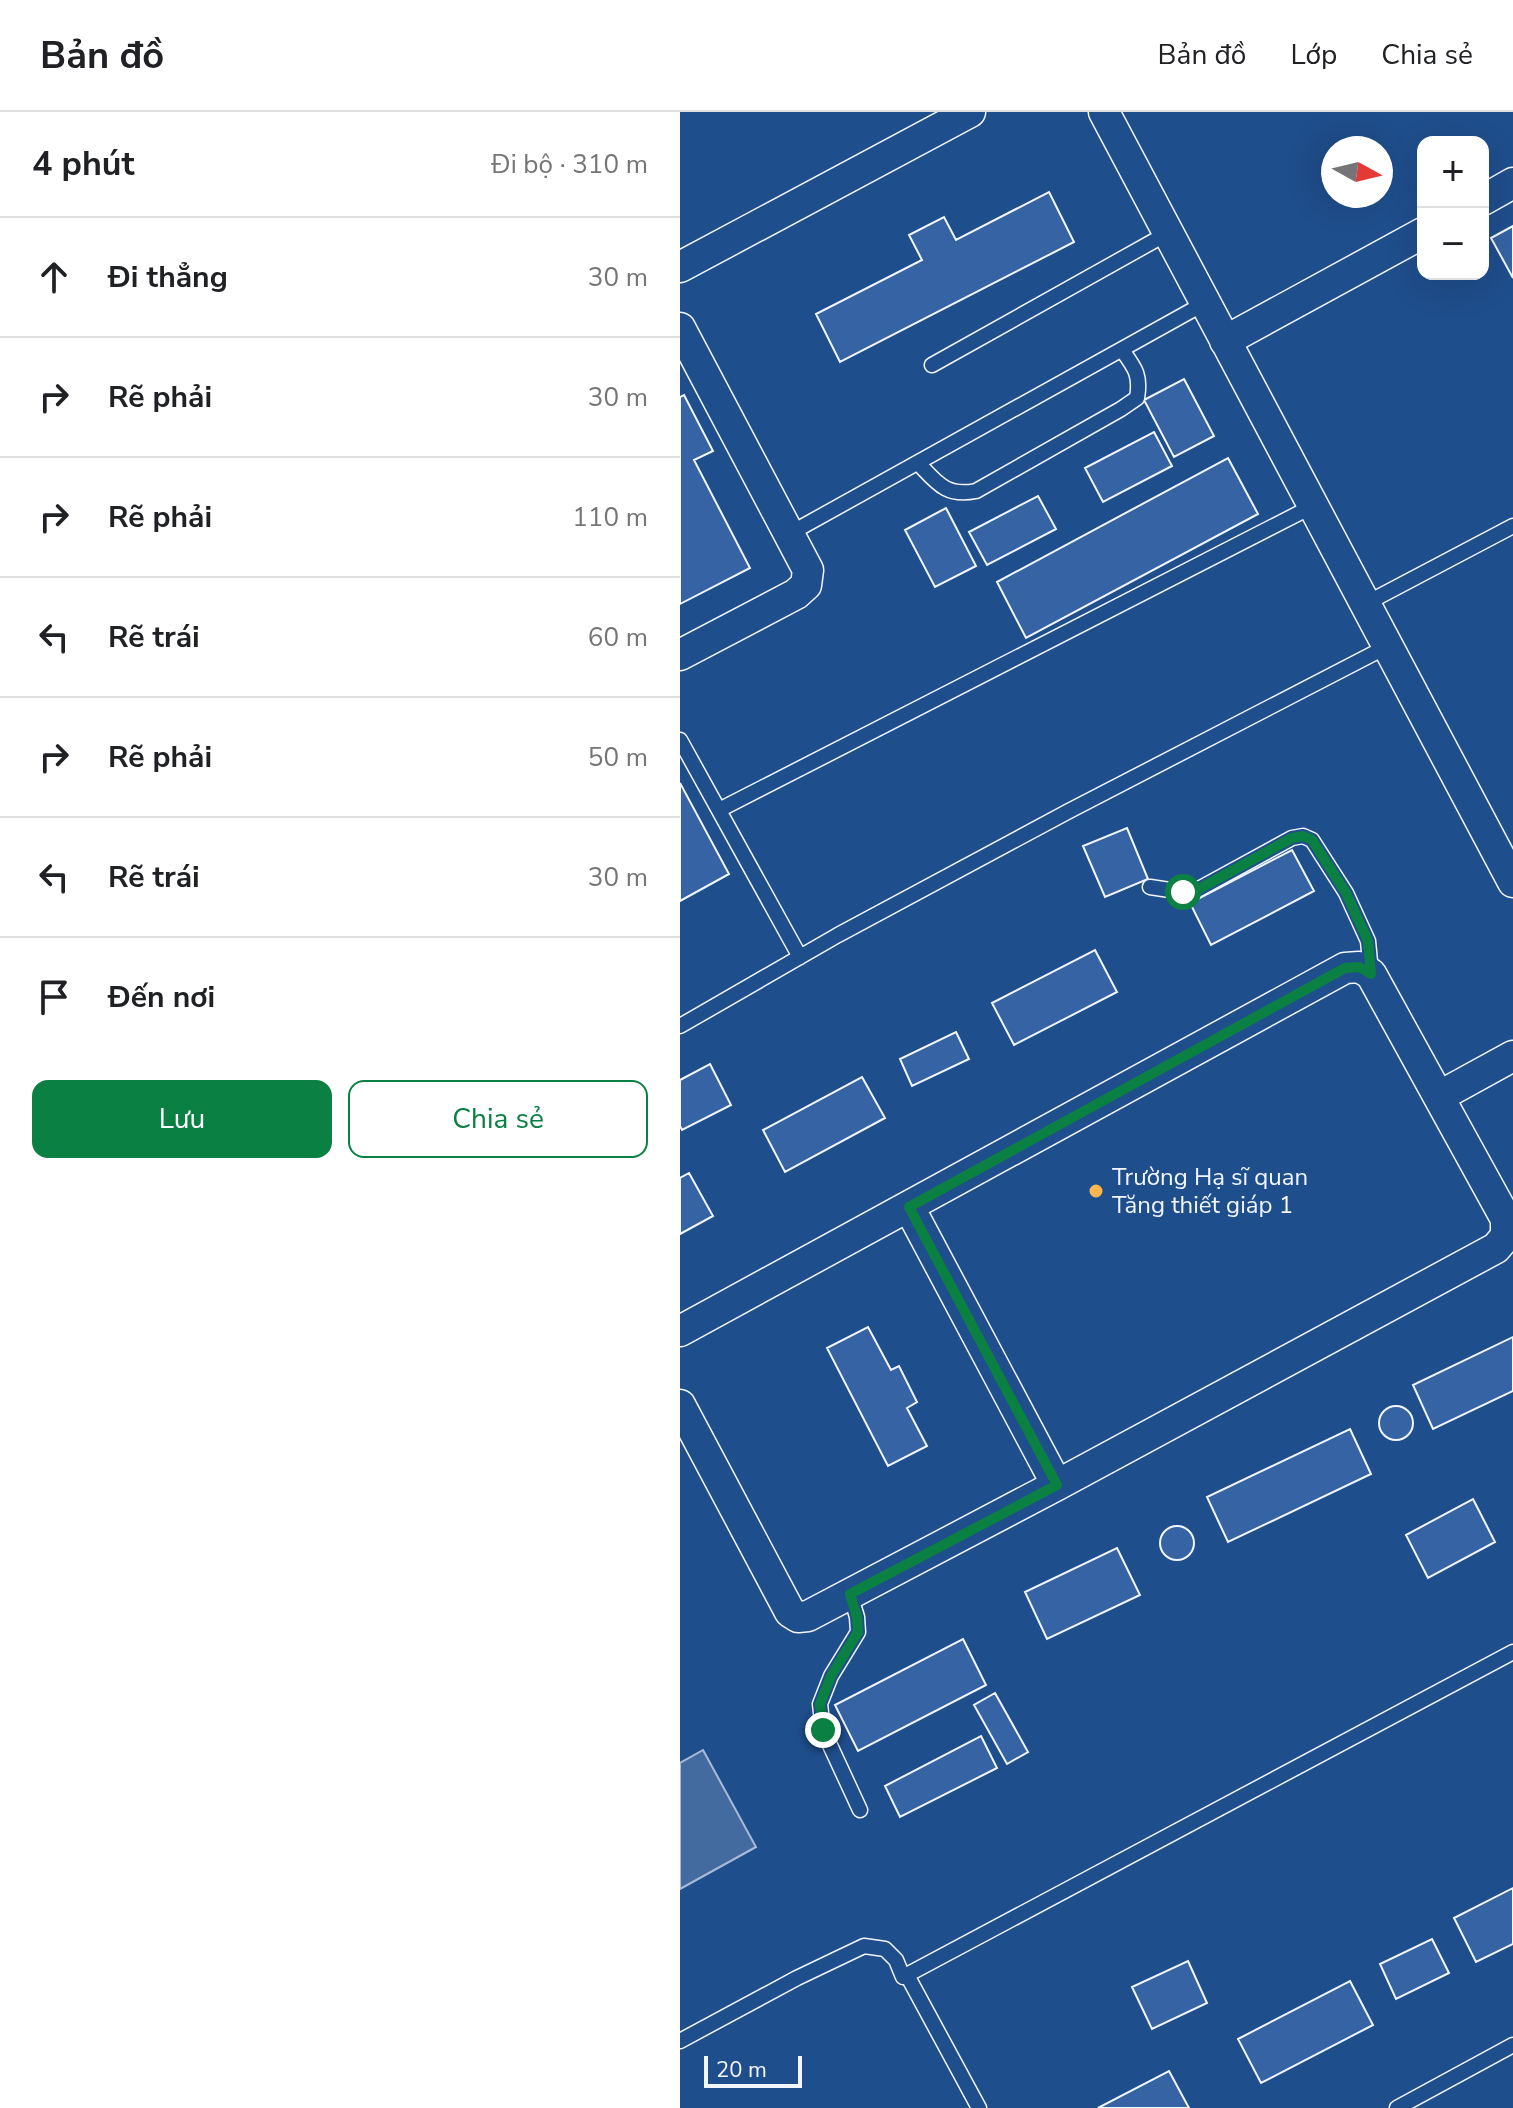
<!DOCTYPE html>
<html lang="vi">
<meta charset="utf-8">
<style>
:root{--surface:#fff;--page:#f2f2f2;--text:#202124;--muted:#757577;--line:#e0e0e0;--accent:#0b8043}
body{margin:0;font-family:"Nunito Sans",sans-serif;background:var(--page);color:var(--text)}
.controls{position:absolute;right:24px;top:24px;display:grid;overflow:hidden;border-radius:16px;box-shadow:0 8px 32px #0002}
.controls button{width:72px;height:72px;display:grid;place-items:center;padding:0;border:0;border-bottom:2px solid var(--line);background:var(--surface);color:var(--text);font:40px sans-serif}
.compass{position:absolute;left:641px;top:24px;width:72px;height:72px;border-radius:50%;background:var(--surface);box-shadow:0 8px 32px #0002;rotate:98deg}
.scale{position:absolute;left:24px;bottom:20px;width:98px;box-sizing:border-box;padding-left:8px;border:4px solid #f2f6ff;border-top:0;font-size:22px;line-height:28px;white-space:nowrap;color:#f2f6ff;-webkit-text-stroke:6px #1f4e8c;paint-order:stroke}
.stop{position:absolute;width:24px;height:24px;margin:-18px;border:6px solid #0b8043;border-radius:50%;background:#fff}
.stop.end{background:#0b8043;border-color:#fff;box-shadow:0 2px 8px #0008}
.list{margin:0;padding:0;list-style:none}
h2{display:flex;justify-content:space-between;align-items:center;height:104px;margin:0;padding:0 32px;font-size:34px}
h2 small{font-size:26px;font-weight:400;color:var(--muted)}
.list li{display:grid;grid-template-columns:52px 1fr auto;gap:24px;align-items:center;box-sizing:border-box;height:120px;padding:0 32px;border-top:2px solid var(--line)}
.list b{display:block;font-size:30px;white-space:nowrap}
.list em{font-size:26px;font-style:normal;color:var(--muted)}
.actions{display:flex;gap:16px;padding:24px 32px}
.actions a{flex:1;padding:18px 0;border:2px solid var(--accent);border-radius:16px;text-align:center;font-size:28px;color:var(--accent)}
.actions .main{background:var(--accent);color:#fff}
.icon{flex:none;width:44px;height:44px;fill:none;stroke:currentColor;stroke-width:2;stroke-linecap:round;stroke-linejoin:round}
.map{position:relative;flex:none;width:833px;height:1996px;overflow:hidden}
header{display:flex;align-items:center;gap:48px;box-sizing:border-box;height:112px;padding:0 40px;background:var(--surface);border-bottom:2px solid var(--line)}
header strong{font-size:38px}
nav{display:flex;gap:44px;margin-inline-start:auto;font-size:28px}
main{display:flex}
aside{flex:1;background:var(--surface)}
.map>svg:first-child{display:block}
.water{fill:#446ba0;stroke:#a8bbd7;stroke-width:2}
.building{fill:#3563a3;stroke:#f2f6ff;stroke-width:2}
.lines{fill:none;stroke-linecap:round;stroke-linejoin:round}
.lane-casing{stroke:#f2f6ff;stroke-width:17}
.street-casing{stroke:#f2f6ff;stroke-width:33}
.lane{stroke:#1f4e8c;stroke-width:14}
.street{stroke:#1f4e8c;stroke-width:30}
.route{stroke:#0b8043;stroke-width:10}
.poi-dot{fill:#ffb74d;stroke:#1f4e8c;stroke-width:3}
.labels{text-anchor:middle;stroke-width:6;stroke-linejoin:round;paint-order:stroke}
.poi-label{font-size:24px;fill:#f2f6ff;stroke:#1f4e8c;text-anchor:start}
</style>
<header>
<strong>Bản đồ</strong>
<nav><a>Bản đồ</a><a>Lớp</a><a>Chia sẻ</a></nav>
</header>
<main>
<aside>
<h2>4 phút<small>Đi bộ · 310 m</small></h2>
<ul class="list">
<li><svg class="icon" aria-label="ahead" viewBox="0 0 24 24"><path d="M12 20V5M6 11l6-6 6 6"/></svg><div><b>Đi thẳng</b></div><em>30 m</em></li>
<li><svg class="icon" aria-label="right" viewBox="0 0 24 24"><path d="M7 20v-9h11M14 6l5 5-5 5"/></svg><div><b>Rẽ phải</b></div><em>30 m</em></li>
<li><svg class="icon" aria-label="right" viewBox="0 0 24 24"><path d="M7 20v-9h11M14 6l5 5-5 5"/></svg><div><b>Rẽ phải</b></div><em>110 m</em></li>
<li><svg class="icon" aria-label="left" viewBox="0 0 24 24"><path d="M17 20v-9H6M10 6l-5 5 5 5"/></svg><div><b>Rẽ trái</b></div><em>60 m</em></li>
<li><svg class="icon" aria-label="right" viewBox="0 0 24 24"><path d="M7 20v-9h11M14 6l5 5-5 5"/></svg><div><b>Rẽ phải</b></div><em>50 m</em></li>
<li><svg class="icon" aria-label="left" viewBox="0 0 24 24"><path d="M17 20v-9H6M10 6l-5 5 5 5"/></svg><div><b>Rẽ trái</b></div><em>30 m</em></li>
<li><svg class="icon" aria-label="arrive" viewBox="0 0 24 24"><path d="M6 21V4h12l-3 4 3 4H6"/></svg><div><b>Đến nơi</b></div></li>
</ul>
<div class="actions"><a class="main">Lưu</a><a>Chia sẻ</a></div>
</aside>
<div class="map">
<svg width="833" height="1996" viewBox="0 0 833 1996">
<rect width="100%" height="100%" fill="#1f4e8c"/>
<!-- water -->
<path class="water" d="M 23,1638 L 76,1735 L 0,1777 L 0,1651 Z"/>
<!-- building -->
<path class="building" d="M 369,80 L 394,130 L 160,250 L 136,202 L 242,148 L 229,123 L 264,105 L 276,128 Z
M 833,114 L 833,166 L 811,126 Z
M 504,267 L 534,324 L 494,345 L 464,288 Z
M 4,283 L 33,339 L 14,348 L 70,456 L 0,492 L 0,285 Z
M 474,320 L 492,354 L 423,390 L 405,356 Z
M 548,346 L 578,402 L 346,526 L 317,470 Z
M 358,384 L 376,417 L 307,453 L 289,420 Z
M 266,396 L 296,454 L 255,475 L 225,418 Z
M 0,671 L 49,762 L 0,789 Z
M 447,716 L 468,767 L 425,785 L 403,734 Z
M 612,738 L 634,779 L 531,833 L 510,791 Z
M 415,838 L 437,880 L 334,933 L 312,891 Z
M 276,920 L 289,947 L 232,974 L 220,947 Z
M 30,952 L 51,993 L 2,1018 L 0,1014 L 0,968 Z
M 182,965 L 205,1006 L 105,1060 L 83,1018 Z
M 9,1061 L 33,1104 L 0,1122 L 0,1066 Z
M 188,1215 L 211,1258 L 219,1254 L 237,1290 L 227,1296 L 247,1334 L 208,1354 L 147,1236 Z
M 833,1225 L 833,1279 L 753,1317 L 733,1273 Z
M699 1311a17 17 0 1 1 34 0a17 17 0 1 1-34 0Z
M 670,1317 L 691,1362 L 548,1430 L 527,1385 Z
M 793,1387 L 815,1430 L 748,1466 L 726,1423 Z
M480 1431a17 17 0 1 1 34 0a17 17 0 1 1-34 0Z
M 437,1436 L 460,1483 L 367,1527 L 345,1480 Z
M 283,1527 L 306,1573 L 178,1639 L 155,1593 Z
M 315,1581 L 348,1640 L 327,1652 L 294,1593 Z
M 301,1624 L 317,1656 L 220,1705 L 205,1674 Z
M 833,1776 L 833,1832 L 796,1850 L 774,1806 Z
M 752,1827 L 769,1861 L 716,1887 L 700,1852 Z
M 508,1849 L 527,1891 L 472,1917 L 452,1875 Z
M 670,1869 L 693,1913 L 581,1971 L 558,1927 Z
M 489,1959 L 509,1996 L 418,1996 Z"/>
<g class="lines">
<!-- lane casing -->
<g class="lane-casing">
<path id="lane" d="M 252,253 L 488,121
M 238,351 C 257,371 266,385 296,379 L 441,297 L 457,286 C 461,263 455,256 442,238
M 109,422 L 525,191
M 685,492 L 833,414
M 0,628 L 120,845
M 39,698 L 633,394
M 470,775 L 503,780 L 517,778 L 612,726 L 623,724 L 632,728 L 666,781 L 688,829 L 691,860
M 0,914 L 158,823 L 389,699 L 708,534
M 170,1482 L 177,1505 L 178,1520 L 151,1564 L 140,1592 L 143,1618 L 180,1698
M 227,1863 L 299,1996
M 0,1929 L 117,1866 L 184,1834 L 205,1837 L 216,1848 L 223,1865 L 833,1540
M 717,1996 L 833,1933"/>
</g>
<!-- street casing -->
<g class="street-casing">
<path id="street" d="M 424,0 L 833,770
M 803,88 L 833,71
M 0,155 L 290,0
M 0,216 L 128,458 L 126,473 L 116,482 L 0,543
M 545,229 L 743,121
M 760,984 L 833,944
M 229,1095 L 377,1373
M 0,1219 L 665,856 L 679,855 L 691,862 L 826,1107 L 826,1124 L 816,1136 L 377,1373 L 128,1504 L 118,1505 L 110,1500 L 0,1293"/>
</g>
<!-- lane -->
<use href="#lane" class="lane"/>
<!-- street -->
<use href="#street" class="street"/>
</g>
<g class="lines">
<!-- route -->
<path class="route" d="M 143,1618 L 140,1592 L 151,1564 L 178,1520 L 177,1505 L 170,1482 L 377,1373 L 229,1095 L 665,856 L 679,855 L 691,862 L 688,829 L 666,781 L 632,728 L 623,724 L 612,726 L 517,778 L 503,780"/>
</g>
<!-- markers -->
<circle class="poi-dot" cx="416" cy="1079" r="8"/>
<g class="labels">
<!-- poi labels -->
<g class="poi-label">
<text x="432" y="1073">Trường Hạ sĩ quan<tspan x="432" dy="28">Tăng thiết giáp 1</tspan></text>
</g>
</g>
</svg>
<div class="controls">
<button>+</button>
<button>−</button>
</div>
<svg class="compass" viewBox="-18 -18 36 36"><path d="M0-13l5 13h-10z" fill="#e53935"/><path d="M0 13l5-13h-10z" fill="#757577"/></svg>
<div class="scale">20 m</div>
<div class="stop" style="left:503px;top:780px"></div>
<div class="stop end" style="left:143px;top:1618px"></div>
</div>
</main>
